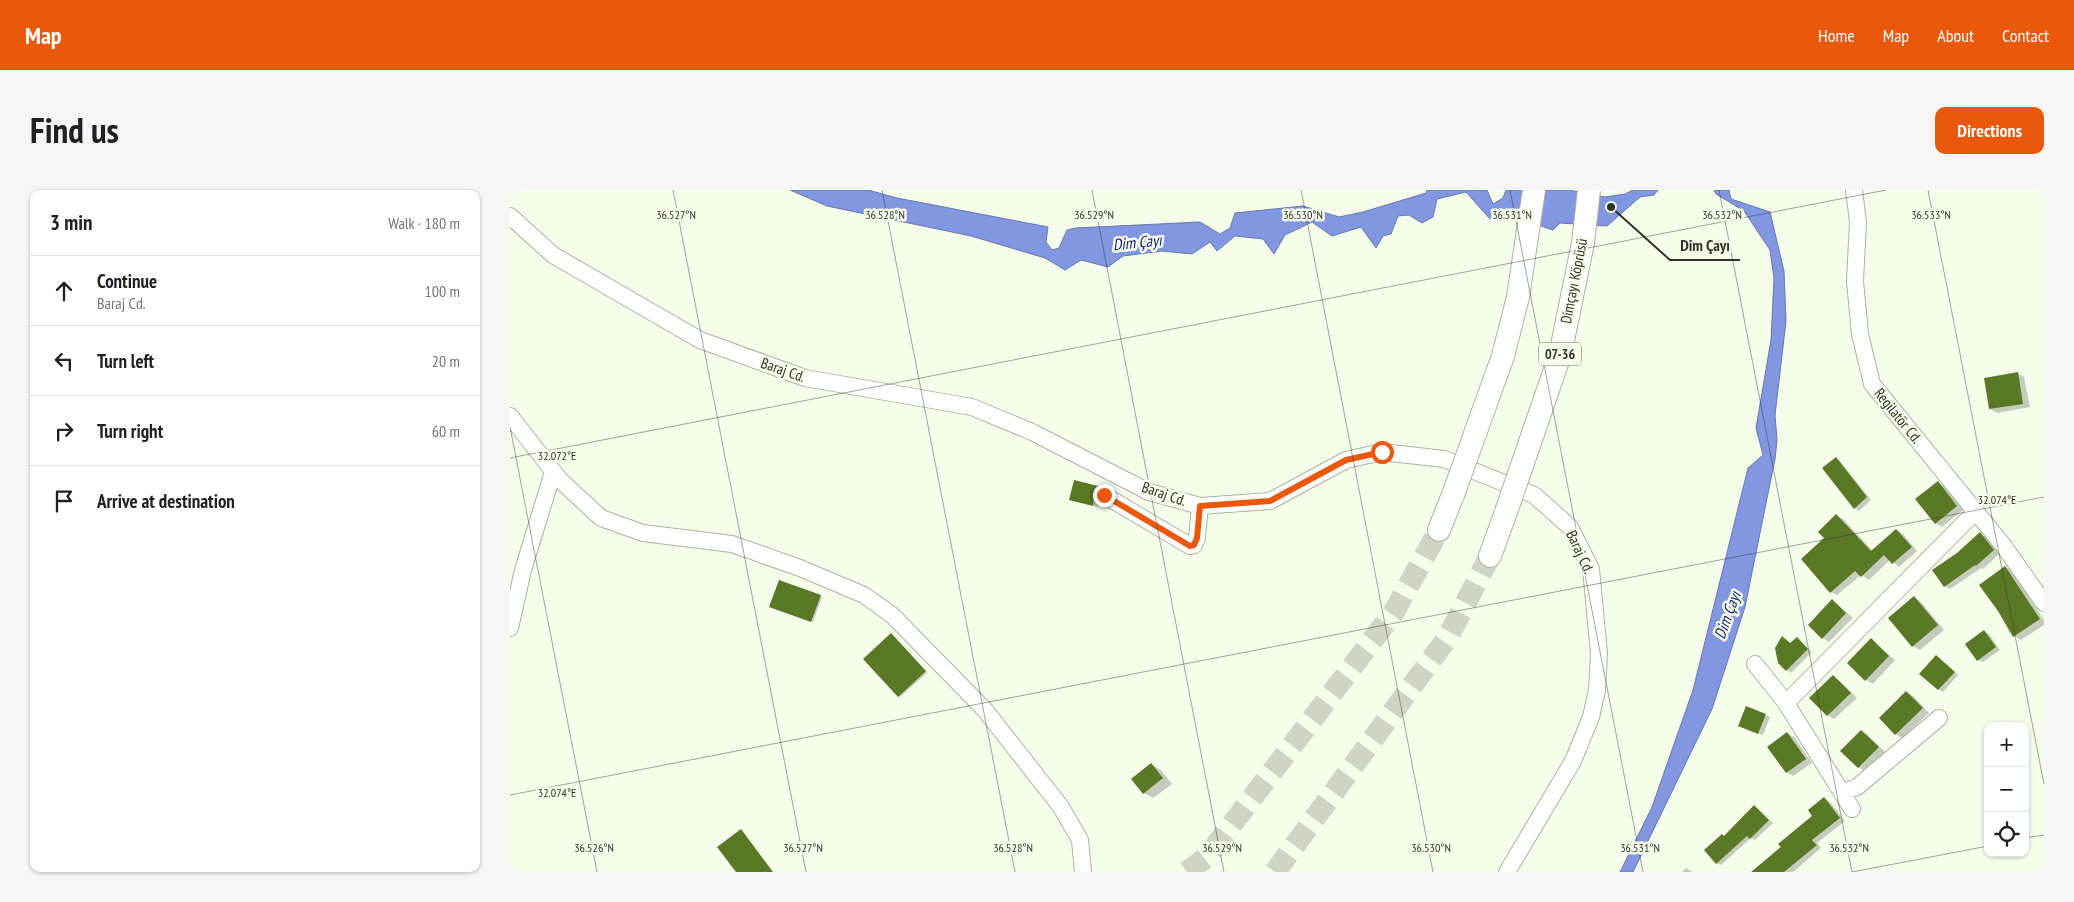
<!DOCTYPE html>
<meta charset="utf-8">
<style>
:root{--surface:#fff;--page:#f6f6f6;--text:#202124;--muted:#757577;--line:#e0e0e0;--accent:#ea580c}
body{margin:0;font-family:"PT Sans Narrow",sans-serif;background:var(--page);color:var(--text)}
.controls{position:absolute;right:15px;bottom:15px;display:grid;overflow:hidden;border-radius:10px;box-shadow:0 1px 4px #0004}
.controls button{width:45px;height:45px;display:grid;place-items:center;padding:0;border:0;border-bottom:1px solid var(--line);background:var(--surface);color:var(--text);font:25px sans-serif}
.stop{position:absolute;width:15px;height:15px;margin:-11px;border:4px solid #ea580c;border-radius:50%;background:#fff}
.stop.end{background:#ea580c;border-color:#fff;box-shadow:0 1px 5px #0008}
.list{margin:0;padding:0;list-style:none}
h2{display:flex;justify-content:space-between;align-items:center;height:65px;margin:0;padding:0 20px;font-size:21px}
h2 small{font-size:16px;font-weight:400;color:var(--muted)}
.list li{display:grid;grid-template-columns:32px 1fr auto;gap:15px;align-items:center;box-sizing:border-box;height:70px;padding:0 20px;border-top:1px solid var(--line)}
.list b{display:block;font-size:19px;white-space:nowrap}
.list p{margin:0;font-size:16px;white-space:nowrap;color:var(--muted)}
.list em{font-size:16px;font-style:normal;color:var(--muted)}
.icon{flex:none;width:28px;height:28px;fill:none;stroke:currentColor;stroke-width:2;stroke-linecap:round;stroke-linejoin:round}
.map{position:relative;flex:none;width:1534px;height:682px;overflow:hidden;border-radius:10px}
header{display:flex;align-items:center;gap:30px;box-sizing:border-box;height:70px;padding:0 25px;background:var(--accent);color:#fff}
header strong{font-size:24px}
nav{display:flex;gap:28px;margin-inline-start:auto;font-size:18px}
.intro{display:flex;align-items:center;justify-content:space-between;box-sizing:border-box;height:120px;padding:0 30px}
h1{margin:0;font-size:35px}
.button{padding:12px 22px;border-radius:10px;background:var(--accent);color:#fff;font-size:18px;font-weight:700}
main{display:flex;gap:30px;padding:0 30px}
aside{flex:1;background:var(--surface);border-radius:10px;box-shadow:0 1px 4px #0004}
.map>svg:first-child{display:block}
.water{fill:#8296e2;stroke:#6978ab}
.shadow{fill:#0003}
.building{fill:#5a7826}
.lines{fill:none;stroke-linecap:round;stroke-linejoin:round}
.highway-tunnel{stroke:#ced5c5;stroke-width:22;stroke-dasharray:22 11;stroke-linecap:butt}
.minor-casing{stroke:#abb3a1;stroke-width:18}
.highway-casing{stroke:#abb3a1;stroke-width:24}
.minor{stroke:#fff;stroke-width:16}
.highway{stroke:#fff;stroke-width:22}
.highway-bridge-casing{stroke:#abb3a1;stroke-width:24;stroke-linecap:butt}
.highway-bridge{stroke:#fff;stroke-width:22}
.route{stroke:#ea580c;stroke-width:6}
.ticks{fill:none;stroke:#30332c;stroke-width:1;stroke-opacity:0.45}
.labels{text-anchor:middle;stroke-width:5;stroke-linejoin:round;paint-order:stroke}
.shield{fill:#f5feeb;stroke:#6b7065;stroke-width:1}
.shield-label{font-size:14px;font-weight:bold;fill:#30332c}
.street-label{font-size:15px;fill:#30332c;stroke:#f5feeb}
.water-label{font-size:16px;font-style:italic;fill:#1c2177;stroke:#f5feeb}
.ticks-label{font-size:12px;text-anchor:middle;fill:#30332c;stroke:#f5feeb;stroke-width:5;stroke-linejoin:round;paint-order:stroke}
.leader{fill:none;stroke:#30332c;stroke-width:2}
.callout-dot{fill:#30332c;stroke:#f5feeb;stroke-width:2}
.callout-label{font-size:16px;text-anchor:middle;font-weight:bold;fill:#30332c;stroke:#f5feeb;stroke-width:5;stroke-linejoin:round;paint-order:stroke}
</style>
<header>
<strong>Map</strong>
<nav><a>Home</a><a>Map</a><a>About</a><a>Contact</a></nav>
</header>
<div class="intro"><h1>Find us</h1><a class="button">Directions</a></div>
<main>
<aside>
<h2>3 min<small>Walk · 180 m</small></h2>
<ul class="list">
<li><svg class="icon" aria-label="ahead" viewBox="0 0 24 24"><path d="M12 20V5M6 11l6-6 6 6"/></svg><div><b>Continue</b><p>Baraj Cd.</p></div><em>100 m</em></li>
<li><svg class="icon" aria-label="left" viewBox="0 0 24 24"><path d="M17 20v-9H6M10 6l-5 5 5 5"/></svg><div><b>Turn left</b></div><em>20 m</em></li>
<li><svg class="icon" aria-label="right" viewBox="0 0 24 24"><path d="M7 20v-9h11M14 6l5 5-5 5"/></svg><div><b>Turn right</b></div><em>60 m</em></li>
<li><svg class="icon" aria-label="arrive" viewBox="0 0 24 24"><path d="M6 21V4h12l-3 4 3 4H6"/></svg><div><b>Arrive at destination</b></div></li>
</ul>
</aside>
<div class="map">
<svg width="1534" height="682" viewBox="0 0 1534 682">
<rect width="100%" height="100%" fill="#f5feeb"/>
<!-- water -->
<path class="water" d="M 280,0 L 358,0 L 387,8 L 538,37 L 536,52 L 542,60 L 549,58 L 557,40 L 565,38 L 690,32 L 710,44 L 720,38 L 725,23 L 793,16 L 829,27 L 853,22 L 916,3 L 917,0 L 977,0 L 983,14 L 993,8 L 996,0 L 1059,0 L 1095,7 L 1115,4 L 1123,0 L 1148,0 L 1144,5 L 1130,7 L 1097,36 L 1050,33 L 1043,40 L 993,23 L 980,29 L 956,2 L 927,9 L 923,27 L 912,33 L 899,25 L 888,26 L 881,44 L 873,46 L 866,58 L 851,37 L 822,46 L 802,32 L 775,45 L 764,64 L 753,49 L 725,46 L 707,61 L 700,52 L 682,64 L 652,61 L 613,66 L 598,77 L 571,70 L 555,80 L 535,68 L 461,46 L 317,16 Z
M 1204,0 L 1219,0 L 1221,9 L 1260,22 L 1274,81 L 1276,131 L 1265,225 L 1267,250 L 1265,269 L 1235,417 L 1202,519 L 1123,682 L 1110,682 L 1142,617 L 1183,500 L 1238,278 L 1253,265 L 1246,238 L 1261,150 L 1264,88 L 1260,60 L 1234,21 L 1206,4 Z"/>
<!-- shadow -->
<path class="shadow" d="M 1507,183 L 1514,187 L 1520,217 L 1487,223 L 1480,219 Z
M 1326,269 L 1330,271 L 1361,310 L 1349,321 L 1345,318 Z
M 565,292 L 592,300 L 588,307 L 588,317 L 561,309 Z
M 1428,293 L 1435,297 L 1453,320 L 1432,337 L 1425,333 Z
M 1326,326 L 1333,329 L 1363,361 L 1387,340 L 1393,344 L 1407,361 L 1389,377 L 1380,370 L 1359,390 L 1351,385 L 1327,405 L 1321,402 L 1316,348 Z
M 1470,344 L 1476,347 L 1489,364 L 1473,379 L 1471,378 L 1440,399 L 1435,396 L 1448,364 Z
M 1496,377 L 1502,381 L 1534,430 L 1534,435 L 1511,450 L 1504,446 L 1489,421 Z
M 270,391 L 312,407 L 303,432 L 262,417 Z
M 1404,408 L 1411,412 L 1434,440 L 1410,460 L 1403,456 Z
M 1323,411 L 1343,428 L 1319,452 L 1313,448 Z
M 1474,442 L 1479,444 L 1490,460 L 1473,472 L 1468,470 Z
M 383,446 L 417,483 L 390,507 L 389,506 Z
M 1272,447 L 1281,454 L 1287,448 L 1302,462 L 1281,483 L 1269,473 Z
M 1361,450 L 1385,470 L 1363,494 L 1356,490 Z
M 1426,467 L 1448,485 L 1433,502 L 1428,499 Z
M 1323,487 L 1330,491 L 1347,508 L 1324,529 L 1317,525 Z
M 1397,503 L 1403,506 L 1419,523 L 1392,548 L 1386,544 Z
M 1255,525 L 1260,527 L 1253,545 L 1234,538 Z
M 1351,541 L 1358,545 L 1375,562 L 1355,581 L 1348,577 Z
M 1277,543 L 1284,547 L 1302,573 L 1283,586 L 1276,582 Z
M 641,574 L 651,580 L 662,594 L 643,608 L 634,603 Z
M 1314,608 L 1320,612 L 1335,631 L 1307,653 L 1311,658 L 1283,682 L 1243,682 L 1304,626 Z
M 1244,616 L 1263,633 L 1245,650 L 1241,648 L 1211,675 L 1206,673 Z
M 1176,678 L 1181,681 L 1182,682 L 1172,682 Z"/>
<!-- building -->
<path class="building" d="M 1508,182 L 1513,214 L 1479,219 L 1474,188 Z
M 1326,267 L 1357,307 L 1344,319 L 1312,278 Z
M 564,290 L 588,296 L 584,304 L 583,316 L 559,310 Z
M 1428,291 L 1447,316 L 1425,334 L 1405,309 Z
M 1326,324 L 1361,361 L 1386,339 L 1402,357 L 1382,374 L 1374,365 L 1351,387 L 1345,381 L 1320,403 L 1291,369 L 1314,348 L 1308,342 Z
M 1470,342 L 1484,360 L 1466,376 L 1465,375 L 1434,397 L 1422,380 L 1447,363 Z
M 1495,376 L 1530,429 L 1503,447 L 1488,421 L 1469,395 Z
M 269,390 L 311,405 L 301,432 L 259,417 Z
M 1404,406 L 1428,435 L 1402,457 L 1378,428 Z
M 1322,409 L 1336,423 L 1312,449 L 1298,435 Z
M 1474,440 L 1486,457 L 1467,471 L 1455,454 Z
M 381,443 L 416,481 L 388,507 L 353,469 Z
M 1272,446 L 1280,453 L 1287,447 L 1298,459 L 1276,481 L 1268,473 L 1265,458 Z
M 1361,448 L 1379,466 L 1355,491 L 1337,473 Z
M 1426,465 L 1445,482 L 1428,500 L 1409,484 Z
M 1323,485 L 1341,503 L 1317,526 L 1299,508 Z
M 1396,501 L 1413,518 L 1385,545 L 1369,528 Z
M 1236,516 L 1256,524 L 1248,544 L 1228,536 Z
M 1351,540 L 1369,557 L 1348,578 L 1330,561 Z
M 1277,542 L 1296,569 L 1276,583 L 1257,557 Z
M 641,573 L 653,588 L 633,604 L 621,589 Z
M 1314,607 L 1330,628 L 1302,650 L 1307,655 L 1274,682 L 1241,682 L 1271,657 L 1268,654 L 1302,626 L 1298,620 Z
M 1244,615 L 1259,630 L 1240,649 L 1237,646 L 1206,674 L 1194,660 L 1212,644 L 1214,646 Z
M 231,639 L 263,682 L 226,682 L 207,657 Z"/>
<g class="lines">
<!-- highway-tunnel -->
<path class="highway-tunnel" d="M 677,682 L 697,667 L 884,422 L 929,340
M 765,682 L 938,447 L 980,366"/>
<!-- minor casing -->
<g class="minor-casing">
<path id="minor" d="M 1344,0 L 1348,32 L 1345,91 L 1350,144 L 1362,194 L 1493,355 L 1534,413
M 0,26 L 43,65 L 190,150 L 295,188 L 462,217 L 522,242 L 639,302 L 690,316 L 760,311 L 836,270 L 872,262 L 934,269 L 1024,305 L 1060,337 L 1081,379 L 1089,463 L 1087,500 L 1081,527 L 1063,571 L 997,682
M 0,226 L 50,290 L 91,328 L 133,343 L 222,354 L 290,378 L 354,405 L 382,425 L 475,520 L 551,617 L 570,650 L 573,682
M 594,305 L 680,356 L 684,355 L 687,348 L 690,316
M 0,438 L 13,380 L 43,282
M 1245,474 L 1276,513 L 1342,619
M 1276,513 L 1466,321
M 1332,602 L 1347,597 L 1429,528"/>
</g>
<!-- highway casing -->
<g class="highway-casing">
<path id="highway" d="M 929,340 L 943,305
M 980,366 L 996,322"/>
</g>
<!-- minor -->
<use href="#minor" class="minor"/>
<!-- highway -->
<use href="#highway" class="highway"/>
<!-- highway-bridge casing -->
<g class="highway-bridge-casing">
<path id="highway-bridge" d="M 943,305 L 993,166 L 1008,107 L 1024,0
M 996,322 L 1050,165 L 1073,53 L 1079,0"/>
</g>
<!-- highway-bridge -->
<use href="#highway-bridge" class="highway-bridge"/>
</g>
<g class="lines">
<!-- route -->
<path class="route" d="M 594,305 L 680,356 L 684,355 L 687,348 L 690,316 L 760,311 L 836,270 L 872,262"/>
</g>
<!-- ticks -->
<path class="ticks" d="M 163,0 L 296,682M 372,0 L 505,682M 582,0 L 714,682M 791,0 L 923,682M 1000,0 L 1133,682M 1209,0 L 1342,682M 1418,0 L 1534,594M 0,237 L 87,682M 0,268 L 1376,0M 0,605 L 1534,307M 1515,648 L 1534,645M 1342,682 L 1478,656"/>
<g class="labels">
<!-- shield labels -->
<rect class="shield" x="1029" y="152.5" width="42" height="23" rx="4"/>
<g class="shield-label">
<text x="1050" y="169">07-36</text>
</g>
<!-- street labels -->
<g class="street-label">
<text transform="translate(1064 91) rotate(-79)" y="5">Dimçayı Köprüsü</text>
<text transform="translate(273 180) rotate(19)" y="5">Baraj Cd.</text>
<text transform="translate(1388 226) rotate(51)" y="5">Regilatör Cd.</text>
<text transform="translate(654 304) rotate(19)" y="5">Baraj Cd.</text>
<text transform="translate(1070 362) rotate(65)" y="5">Baraj Cd.</text>
</g>
<!-- water labels -->
<g class="water-label">
<text transform="translate(627 52) rotate(-6)" y="6">Dim Çayı</text>
<text transform="translate(1217 425) rotate(-70)" y="6">Dim Çayı</text>
</g>
</g>
<g class="ticks-label">
<text x="166" y="29">36.527°N</text>
<text x="375" y="29">36.528°N</text>
<text x="584" y="29">36.529°N</text>
<text x="793" y="29">36.530°N</text>
<text x="1002" y="29">36.531°N</text>
<text x="1212" y="29">36.532°N</text>
<text x="1421" y="29">36.533°N</text>
<text x="47" y="270">32.072°E</text>
<text x="1487" y="314">32.074°E</text>
<text x="47" y="607">32.074°E</text>
<text x="84" y="662">36.526°N</text>
<text x="293" y="662">36.527°N</text>
<text x="503" y="662">36.528°N</text>
<text x="712" y="662">36.529°N</text>
<text x="921" y="662">36.530°N</text>
<text x="1130" y="662">36.531°N</text>
<text x="1339" y="662">36.532°N</text>
</g>
<!-- callouts -->
<path class="leader" d="M1101 17L1160 70H1230"/>
<circle class="callout-dot" cx="1101" cy="17" r="5"/>
<g class="callout-label">
<text x="1195" y="61">Dim Çayı</text>
</g>
</svg>
<div class="controls">
<button>+</button>
<button>−</button>
<button><svg class="icon" aria-label="locate" viewBox="0 0 24 24"><circle cx="12" cy="12" r="6"/><path d="M12 2v4M12 18v4M2 12h4M18 12h4"/></svg></button>
</div>
<div class="stop" style="left:872px;top:262px"></div>
<div class="stop end" style="left:594px;top:305px"></div>
</div>
</main>
